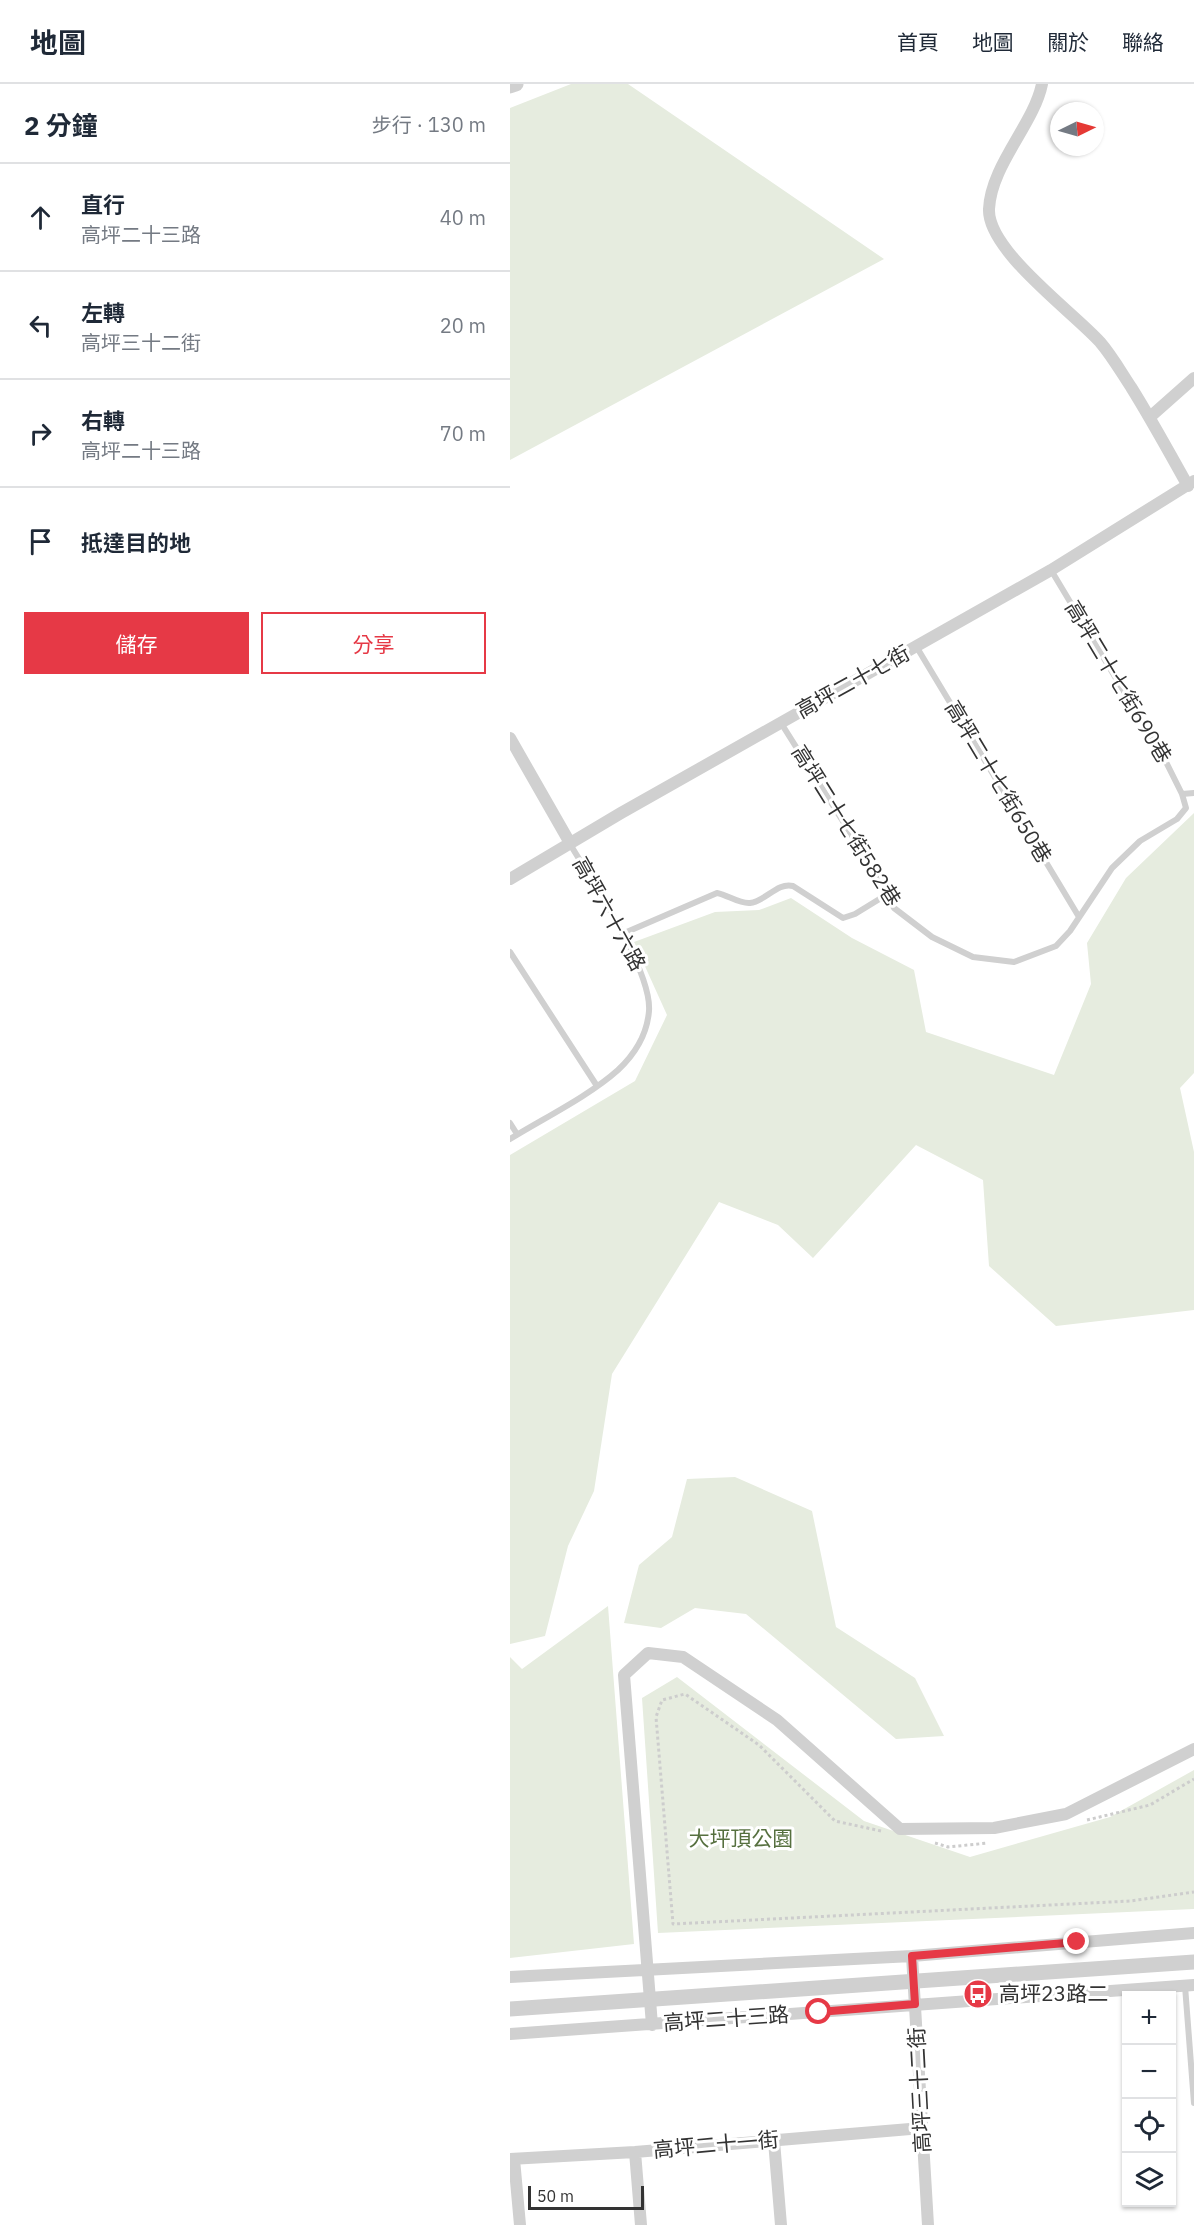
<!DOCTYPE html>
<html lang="zh-TW">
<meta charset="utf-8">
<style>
:root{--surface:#fff;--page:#f6f6f7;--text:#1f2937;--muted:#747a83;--line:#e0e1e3;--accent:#e63946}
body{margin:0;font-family:"IBM Plex Sans","Noto Sans TC",sans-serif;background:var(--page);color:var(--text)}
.controls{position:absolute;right:18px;bottom:18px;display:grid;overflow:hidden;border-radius:0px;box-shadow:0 2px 4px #0004}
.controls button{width:54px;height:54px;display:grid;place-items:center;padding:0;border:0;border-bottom:2px solid var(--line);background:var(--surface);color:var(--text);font:30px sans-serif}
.compass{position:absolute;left:540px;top:18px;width:54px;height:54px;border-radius:50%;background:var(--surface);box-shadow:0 2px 4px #0004;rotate:85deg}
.scale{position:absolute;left:18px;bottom:15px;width:116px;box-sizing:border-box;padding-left:6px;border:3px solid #333;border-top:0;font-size:16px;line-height:21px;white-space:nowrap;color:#333;-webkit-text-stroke:4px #fff;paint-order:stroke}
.stop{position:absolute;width:18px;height:18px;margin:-14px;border:4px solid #e63946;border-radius:50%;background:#fff}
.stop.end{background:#e63946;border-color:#fff;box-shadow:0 2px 6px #0008}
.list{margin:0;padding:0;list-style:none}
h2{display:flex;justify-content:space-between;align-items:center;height:78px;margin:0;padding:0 24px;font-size:26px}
h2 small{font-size:20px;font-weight:400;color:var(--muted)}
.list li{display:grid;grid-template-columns:39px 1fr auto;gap:18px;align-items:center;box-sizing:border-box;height:108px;padding:0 24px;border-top:2px solid var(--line)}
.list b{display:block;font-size:22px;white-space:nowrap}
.list p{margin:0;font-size:20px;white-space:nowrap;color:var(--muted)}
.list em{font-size:20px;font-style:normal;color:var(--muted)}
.actions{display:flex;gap:12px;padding:18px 24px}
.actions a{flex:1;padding:14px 0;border:2px solid var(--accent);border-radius:0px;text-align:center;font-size:21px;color:var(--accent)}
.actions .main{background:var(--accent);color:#fff}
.icon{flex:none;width:33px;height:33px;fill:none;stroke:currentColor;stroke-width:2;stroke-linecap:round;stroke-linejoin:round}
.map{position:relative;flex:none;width:684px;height:2141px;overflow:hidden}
header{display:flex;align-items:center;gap:36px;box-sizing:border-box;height:84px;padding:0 30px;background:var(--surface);border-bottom:2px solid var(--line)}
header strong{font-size:28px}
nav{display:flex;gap:33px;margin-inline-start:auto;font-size:21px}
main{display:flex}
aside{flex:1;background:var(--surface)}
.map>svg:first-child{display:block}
.green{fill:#e6ecdf}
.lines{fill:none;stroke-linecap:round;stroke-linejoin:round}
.path{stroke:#cdcdcd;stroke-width:3;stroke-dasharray:3 3;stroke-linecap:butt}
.service{stroke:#d0d0d0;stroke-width:6}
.minor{stroke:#d0d0d0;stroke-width:12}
.tertiary{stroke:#d0d0d0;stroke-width:15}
.route{stroke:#e63946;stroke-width:8}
.labels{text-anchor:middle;stroke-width:6;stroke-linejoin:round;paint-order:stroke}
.street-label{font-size:21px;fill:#333;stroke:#fff}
.park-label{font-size:21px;fill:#56703f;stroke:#fff}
.poi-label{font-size:21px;fill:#333;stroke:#fff;text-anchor:start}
</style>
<header>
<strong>地圖</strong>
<nav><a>首頁</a><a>地圖</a><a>關於</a><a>聯絡</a></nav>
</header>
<main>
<aside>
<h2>2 分鐘<small>步行 · 130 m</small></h2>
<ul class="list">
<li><svg class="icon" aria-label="ahead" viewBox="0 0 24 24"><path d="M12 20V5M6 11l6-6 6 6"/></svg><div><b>直行</b><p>高坪二十三路</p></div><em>40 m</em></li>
<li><svg class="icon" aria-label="left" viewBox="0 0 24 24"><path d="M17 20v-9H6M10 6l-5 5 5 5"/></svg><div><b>左轉</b><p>高坪三十二街</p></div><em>20 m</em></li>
<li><svg class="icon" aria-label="right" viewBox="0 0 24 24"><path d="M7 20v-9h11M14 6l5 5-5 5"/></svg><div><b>右轉</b><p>高坪二十三路</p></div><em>70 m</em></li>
<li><svg class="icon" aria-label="arrive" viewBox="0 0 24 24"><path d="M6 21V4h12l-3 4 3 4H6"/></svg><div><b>抵達目的地</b></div></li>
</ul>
<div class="actions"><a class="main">儲存</a><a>分享</a></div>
</aside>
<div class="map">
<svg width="684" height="2141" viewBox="0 0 684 2141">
<rect width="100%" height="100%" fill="#fff"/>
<!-- green -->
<path class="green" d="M 61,0 L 118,0 L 374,175 L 0,376 L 0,24 Z
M 684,729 L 684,989 L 670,1004 L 684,1068 L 684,1226 L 546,1242 L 479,1182 L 473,1096 L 406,1061 L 303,1174 L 268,1141 L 209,1118 L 102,1290 L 84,1407 L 58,1462 L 35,1552 L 0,1560 L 0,1071 L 125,997 L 157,931 L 124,858 L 205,828 L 249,826 L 281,814 L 342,854 L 404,886 L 416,948 L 544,991 L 581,900 L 577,859 L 616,794 Z
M 225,1393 L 302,1427 L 326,1543 L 405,1594 L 434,1652 L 386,1655 L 236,1530 L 185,1524 L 151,1544 L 114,1539 L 129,1481 L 162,1453 L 177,1395 Z
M 98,1522 L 124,1860 L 0,1874 L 0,1573 L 12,1585 Z
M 167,1593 L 354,1737 L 460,1773 L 600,1733 L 684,1686 L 684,1825 L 148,1849 L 132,1614 Z"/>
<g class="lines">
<!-- path -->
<path class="path" d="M 577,1736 L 640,1721 L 684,1695
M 371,1747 L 325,1737 L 249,1661 L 175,1610 L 152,1616 L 146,1633 L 163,1840 L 620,1817 L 684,1808
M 425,1759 L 438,1763 L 478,1759"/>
<!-- service -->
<path class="service" d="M 406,562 L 569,833
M 271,639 L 339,747 L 384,824 L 422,853 L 463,873 L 504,878 L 546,862 L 560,847 L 602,784 L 630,757 L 667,735 L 676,724 L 672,710 L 656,678 L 541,486
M 672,710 L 684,709
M 112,850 L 207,809 C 218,811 229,820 240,819 C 256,817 267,798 283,802 L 333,834 L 345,830 L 376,811
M 0,868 L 87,1002
M 0,1039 L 7,1050
M 0,1055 C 34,1034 79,1012 108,986 C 124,971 137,951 139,927 C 142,887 82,797 60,760
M 675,1902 L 684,2019"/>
<!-- minor -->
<path class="minor" d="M 532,0 C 524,40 481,81 479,125 C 477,166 563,228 590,258 C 602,272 611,288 621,303 C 641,335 659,368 678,402
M 640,333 L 684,294
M 0,654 L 60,759
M 0,795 L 111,729 L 541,486 L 684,397
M 402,1872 L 418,2141
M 0,1893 L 402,1872 L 684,1849
M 142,1941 L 114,1591 L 138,1569 L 173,1573 L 267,1636 L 390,1745 L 484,1744 L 556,1730 L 684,1665
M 0,1950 L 684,1901
M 264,2057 L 271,2141
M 125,2068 L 131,2141
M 0,2075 L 125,2068 L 412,2044
M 4,2075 L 10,2141"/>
<!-- tertiary -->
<path class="tertiary" d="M 0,2 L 6,0
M 0,1925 L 684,1878"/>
</g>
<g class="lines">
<!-- route -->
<path class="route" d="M 309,1928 L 405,1920 L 402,1872 L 567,1858"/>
</g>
<!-- icons -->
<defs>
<g id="bus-disc" transform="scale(1.5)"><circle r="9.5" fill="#e63946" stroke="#fff"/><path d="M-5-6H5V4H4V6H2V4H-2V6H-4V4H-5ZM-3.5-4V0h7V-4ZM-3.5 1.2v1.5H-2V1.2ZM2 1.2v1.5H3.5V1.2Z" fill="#fff"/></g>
</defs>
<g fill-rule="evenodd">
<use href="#bus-disc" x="468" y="1910"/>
</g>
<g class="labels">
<!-- street labels -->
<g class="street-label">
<text transform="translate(343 598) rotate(-29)" y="7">高坪二十七街</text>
<text transform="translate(608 598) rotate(59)" y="7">高坪二十七街690巷</text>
<text transform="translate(488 698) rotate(59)" y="7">高坪二十七街650巷</text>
<text transform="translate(336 742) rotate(58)" y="7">高坪二十七街582巷</text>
<text transform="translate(99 830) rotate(61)" y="7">高坪六十六路</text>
<text transform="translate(216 1935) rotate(-4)" y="7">高坪二十三路</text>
<text transform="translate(410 2006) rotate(-93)" y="7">高坪三十二街</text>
<text transform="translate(206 2061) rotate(-5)" y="7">高坪二十一街</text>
</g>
<!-- park labels -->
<g class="park-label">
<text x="231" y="1762">大坪頂公園</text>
</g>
<!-- poi labels -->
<g class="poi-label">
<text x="489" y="1917">高坪23路二</text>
</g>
</g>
</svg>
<div class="controls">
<button>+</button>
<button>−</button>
<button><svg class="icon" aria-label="locate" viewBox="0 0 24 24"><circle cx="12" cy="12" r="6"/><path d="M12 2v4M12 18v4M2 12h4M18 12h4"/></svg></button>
<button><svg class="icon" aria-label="layers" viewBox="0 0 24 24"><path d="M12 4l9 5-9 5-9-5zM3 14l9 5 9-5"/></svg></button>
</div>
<svg class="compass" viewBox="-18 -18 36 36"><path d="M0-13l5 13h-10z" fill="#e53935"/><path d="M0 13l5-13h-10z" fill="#747a83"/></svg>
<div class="scale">50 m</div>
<div class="stop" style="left:309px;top:1928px"></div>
<div class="stop end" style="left:567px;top:1858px"></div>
</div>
</main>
